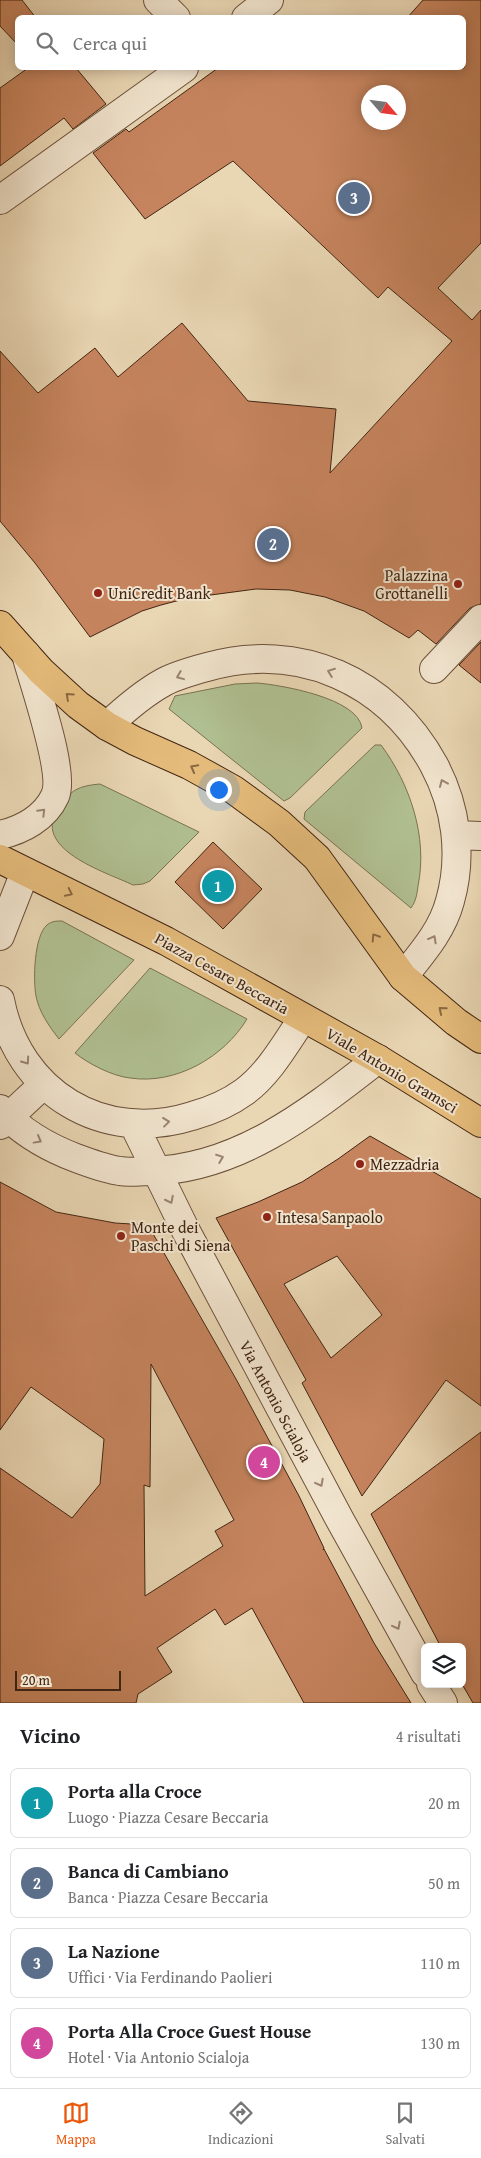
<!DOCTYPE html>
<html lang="it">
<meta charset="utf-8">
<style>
:root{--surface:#fff;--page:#f6f6f6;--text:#202124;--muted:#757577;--line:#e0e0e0;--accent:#ea580c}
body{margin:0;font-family:"Gentium Book Plus",serif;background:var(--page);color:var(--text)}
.controls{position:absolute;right:15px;bottom:15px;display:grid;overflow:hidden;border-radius:8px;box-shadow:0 2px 12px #0003}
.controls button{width:45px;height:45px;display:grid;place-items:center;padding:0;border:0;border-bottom:1px solid var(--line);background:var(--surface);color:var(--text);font:25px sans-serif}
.compass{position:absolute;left:361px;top:85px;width:45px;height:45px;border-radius:50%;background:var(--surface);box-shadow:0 2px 12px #0003;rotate:118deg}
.scale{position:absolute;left:15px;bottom:12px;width:106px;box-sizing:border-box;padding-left:5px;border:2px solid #422512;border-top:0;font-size:14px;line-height:18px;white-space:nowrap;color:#422512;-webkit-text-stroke:4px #f1e4ce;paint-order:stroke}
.you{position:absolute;left:218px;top:789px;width:18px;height:18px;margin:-12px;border:4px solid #fff;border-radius:50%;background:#1a73e8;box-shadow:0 0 0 8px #1a73e833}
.badge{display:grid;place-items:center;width:32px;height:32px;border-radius:50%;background:var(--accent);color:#fff;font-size:16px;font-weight:700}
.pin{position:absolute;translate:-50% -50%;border:2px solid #fff;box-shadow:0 1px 5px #0006}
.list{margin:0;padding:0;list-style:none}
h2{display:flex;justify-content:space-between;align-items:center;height:65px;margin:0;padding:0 20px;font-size:21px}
h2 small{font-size:16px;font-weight:400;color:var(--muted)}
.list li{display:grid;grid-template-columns:32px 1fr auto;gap:15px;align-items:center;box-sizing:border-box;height:70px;margin:0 10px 10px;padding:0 10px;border:1px solid var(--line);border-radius:8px}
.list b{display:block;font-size:19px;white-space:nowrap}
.list p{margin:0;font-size:16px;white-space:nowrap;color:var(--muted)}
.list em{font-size:16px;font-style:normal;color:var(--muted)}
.icon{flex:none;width:28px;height:28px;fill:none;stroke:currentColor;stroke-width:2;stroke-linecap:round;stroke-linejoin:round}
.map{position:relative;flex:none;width:481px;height:1703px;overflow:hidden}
.search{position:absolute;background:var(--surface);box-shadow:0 2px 12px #0003;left:15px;right:15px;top:15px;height:55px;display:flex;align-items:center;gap:12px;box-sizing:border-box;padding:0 18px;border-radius:8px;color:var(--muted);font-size:19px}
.sheet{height:385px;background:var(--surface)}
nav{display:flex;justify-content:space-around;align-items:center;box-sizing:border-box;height:70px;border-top:1px solid var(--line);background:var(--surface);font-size:14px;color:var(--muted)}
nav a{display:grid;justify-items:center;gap:2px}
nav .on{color:var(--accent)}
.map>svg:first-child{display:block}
.grass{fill:#b0bf91;stroke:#797252}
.building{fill:#c6845e;stroke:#422512;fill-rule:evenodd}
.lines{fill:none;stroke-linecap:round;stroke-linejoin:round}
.minor-casing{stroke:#6c513a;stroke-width:30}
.major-casing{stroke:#422512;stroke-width:30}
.minor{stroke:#f1e4ce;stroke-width:28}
.major{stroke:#e4bb7a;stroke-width:28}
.oneway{stroke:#9a8470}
.oneway2{stroke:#8b6841}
.poi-dot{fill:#8f2418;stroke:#f1e4ce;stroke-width:2}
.labels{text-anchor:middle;stroke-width:4;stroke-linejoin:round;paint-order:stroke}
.poi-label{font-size:16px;fill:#422512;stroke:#f1e4ce;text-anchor:start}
.street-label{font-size:16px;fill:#422512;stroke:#f1e4ce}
</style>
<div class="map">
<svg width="481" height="1703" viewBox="0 0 481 1703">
<rect width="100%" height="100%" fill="#e9d6b3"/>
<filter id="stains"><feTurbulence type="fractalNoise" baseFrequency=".004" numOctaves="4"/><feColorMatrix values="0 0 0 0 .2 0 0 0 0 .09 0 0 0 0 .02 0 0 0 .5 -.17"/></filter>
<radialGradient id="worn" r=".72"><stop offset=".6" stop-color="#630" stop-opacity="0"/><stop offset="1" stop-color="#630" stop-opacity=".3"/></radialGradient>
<!-- grass -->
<path class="grass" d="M 257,683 C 281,685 358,698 362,728 L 290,798 L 284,801 L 169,709 L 175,696 L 235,684 Z
M 375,745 L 381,745 C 410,784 428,837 418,886 C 417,894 416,901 411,908 L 304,819 L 305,812 Z
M 100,784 L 199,832 L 150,881 L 143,884 L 133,885 C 106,872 29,849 59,807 C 71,790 78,786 100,784 Z
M 62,921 L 134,960 L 59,1039 C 49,1026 39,1012 36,996 C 33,980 34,936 47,925 C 52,921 56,921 62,921 Z
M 150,968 L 247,1019 C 224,1057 176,1085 130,1078 C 112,1076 89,1064 75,1053 Z"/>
<!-- building -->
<path class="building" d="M 0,0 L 22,0 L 36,18 L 18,18 L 18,45 L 0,26 Z
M 423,0 L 481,0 L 481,243 L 438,288 L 472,320 L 481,310 L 481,604 L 470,608 L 436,644 L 418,630 L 409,638 L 364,611 L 325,597 L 290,590 L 256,589 L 188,598 L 161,605 L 142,611 L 90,637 L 35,563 L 0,521 L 0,351 L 38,393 L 95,348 L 118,377 L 182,323 L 248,401 L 336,409 L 330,473 L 452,341 L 388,287 L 378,298 L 233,161 L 145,219 L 93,153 L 126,129 L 129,132 L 218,68 L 464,68 L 464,18 L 407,18 ZM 368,92 L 398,92 L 398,122 L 368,122 Z
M 28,68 L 76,68 L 106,104 L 73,129 L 64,118 L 0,166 L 0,88 Z
M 481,642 L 481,683 L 459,665 Z
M 213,842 L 262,889 L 223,929 L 175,882 Z
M 370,1136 L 481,1199 L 481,1406 L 446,1380 L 362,1496 L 302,1383 L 306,1380 L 216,1218 L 258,1202 L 302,1182 L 338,1159 ZM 337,1256 L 382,1315 L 331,1358 L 284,1284 Z
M 0,1182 L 56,1212 L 115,1223 L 148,1225 L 236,1379 L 299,1496 L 324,1548 L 323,1550 L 324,1549 L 374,1643 L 411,1703 L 304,1703 L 252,1608 L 225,1625 L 215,1609 L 157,1648 L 172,1672 L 138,1694 L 136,1703 L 0,1703 L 0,1468 L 72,1518 L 100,1484 L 104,1439 L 31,1387 L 0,1430 ZM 151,1364 L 234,1520 L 215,1531 L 223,1546 L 145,1596 L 144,1485 L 150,1487 Z
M 481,1432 L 481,1703 L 473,1703 L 462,1684 L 462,1647 L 441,1647 L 371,1514 Z"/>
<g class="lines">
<!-- minor casing -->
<g class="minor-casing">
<path id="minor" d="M 158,0 L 176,18
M 246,18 L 269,0
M 0,200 L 184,68
M 434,669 L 481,619
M 107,726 C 124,710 142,694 164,682 C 177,675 192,671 207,667 C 299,641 388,680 434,765 C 456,806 463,855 450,901 C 442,931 422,953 403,977
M 0,835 C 22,830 45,818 55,796 C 66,773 33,682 26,654
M 456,835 L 481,836
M 0,936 L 25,872
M 0,1000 C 18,1093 103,1144 192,1116 C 210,1111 229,1103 244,1092 C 269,1074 286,1043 303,1018
M 0,1109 C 21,1132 47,1147 76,1158 C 90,1163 105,1169 120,1171 C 129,1173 140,1171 150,1171 C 239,1169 311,1111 378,1059
M 0,1125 L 44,1084
M 134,1125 L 186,1231 L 340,1520 L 425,1673
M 431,1684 L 443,1703"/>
</g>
<!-- major casing -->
<g class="major-casing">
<path id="major" d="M 0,625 L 41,671 L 78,705 L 107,726 L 135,741 L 189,765 L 234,790 L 279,823 L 317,858 L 403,977 L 456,1022 L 481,1039
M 0,859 L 166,941 L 378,1059 L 481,1123"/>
</g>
<!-- minor -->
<use href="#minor" class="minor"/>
<!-- major -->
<use href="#major" class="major"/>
</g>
<!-- one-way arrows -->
<defs><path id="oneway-chevron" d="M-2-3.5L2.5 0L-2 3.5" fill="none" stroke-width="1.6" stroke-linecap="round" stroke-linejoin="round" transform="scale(1.25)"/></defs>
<g class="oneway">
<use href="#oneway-chevron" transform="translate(331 672) rotate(-159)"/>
<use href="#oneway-chevron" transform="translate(180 676) rotate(158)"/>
<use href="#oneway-chevron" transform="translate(443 783) rotate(-113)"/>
<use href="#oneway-chevron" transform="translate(42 812) rotate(-45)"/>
<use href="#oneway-chevron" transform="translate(433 939) rotate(-61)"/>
<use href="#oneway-chevron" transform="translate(26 1061) rotate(55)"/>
<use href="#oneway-chevron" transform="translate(166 1122) rotate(-7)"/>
<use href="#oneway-chevron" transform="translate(38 1140) rotate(29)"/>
<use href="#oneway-chevron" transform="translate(220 1158) rotate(-21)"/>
<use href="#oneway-chevron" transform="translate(170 1200) rotate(63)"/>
<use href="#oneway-chevron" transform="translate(320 1483) rotate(62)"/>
<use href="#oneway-chevron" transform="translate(397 1626) rotate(62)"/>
</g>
<g class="oneway2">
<use href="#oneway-chevron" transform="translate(69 696) rotate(-138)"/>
<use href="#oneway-chevron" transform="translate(194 768) rotate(-152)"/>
<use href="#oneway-chevron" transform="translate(69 893) rotate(26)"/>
<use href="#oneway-chevron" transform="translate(375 937) rotate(-123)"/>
<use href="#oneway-chevron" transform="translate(442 1010) rotate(-140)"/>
</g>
<!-- markers -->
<g class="poi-dot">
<circle cx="458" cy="584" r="5"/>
<circle cx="98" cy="593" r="5"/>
<circle cx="360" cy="1164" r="5"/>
<circle cx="267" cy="1217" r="5"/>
<circle cx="121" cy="1236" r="5"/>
</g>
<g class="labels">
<!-- poi labels -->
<g class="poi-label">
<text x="448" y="581" text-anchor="end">Palazzina<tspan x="448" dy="18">Grottanelli</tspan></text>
<text x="108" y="599">UniCredit Bank</text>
<text x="370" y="1170">Mezzadria</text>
<text x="277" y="1223">Intesa Sanpaolo</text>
<text x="131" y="1233">Monte dei<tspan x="131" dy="18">Paschi di Siena</tspan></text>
</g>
<!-- street labels -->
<g class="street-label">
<text transform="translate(222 973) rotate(29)" y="6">Piazza Cesare Beccaria</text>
<text transform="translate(392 1070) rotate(31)" y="6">Viale Antonio Gramsci</text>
<text transform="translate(276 1401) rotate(62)" y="6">Via Antonio Scialoja</text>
</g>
</g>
<rect width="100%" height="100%" filter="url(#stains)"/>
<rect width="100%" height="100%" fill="url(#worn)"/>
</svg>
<div class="controls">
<button><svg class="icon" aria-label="layers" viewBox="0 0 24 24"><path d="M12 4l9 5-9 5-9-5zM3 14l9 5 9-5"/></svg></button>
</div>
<svg class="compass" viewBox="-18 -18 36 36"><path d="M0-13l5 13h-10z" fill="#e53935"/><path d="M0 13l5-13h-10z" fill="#757577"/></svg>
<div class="scale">20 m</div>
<div class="you"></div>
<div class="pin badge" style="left:218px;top:886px;background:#0f9aa8">1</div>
<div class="pin badge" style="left:273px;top:544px;background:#5c6f8a">2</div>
<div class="pin badge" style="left:354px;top:198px;background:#5c6f8a">3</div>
<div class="pin badge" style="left:264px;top:1462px;background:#d1479c">4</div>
<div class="search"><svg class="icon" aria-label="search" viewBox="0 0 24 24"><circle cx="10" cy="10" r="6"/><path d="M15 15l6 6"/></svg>Cerca qui</div>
</div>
<section class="sheet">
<h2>Vicino<small>4 risultati</small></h2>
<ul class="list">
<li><span class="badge" style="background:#0f9aa8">1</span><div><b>Porta alla Croce</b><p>Luogo · Piazza Cesare Beccaria</p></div><em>20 m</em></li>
<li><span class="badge" style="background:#5c6f8a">2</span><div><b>Banca di Cambiano</b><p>Banca · Piazza Cesare Beccaria</p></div><em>50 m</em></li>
<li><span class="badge" style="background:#5c6f8a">3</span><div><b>La Nazione</b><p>Uffici · Via Ferdinando Paolieri</p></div><em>110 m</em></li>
<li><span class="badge" style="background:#d1479c">4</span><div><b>Porta Alla Croce Guest House</b><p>Hotel · Via Antonio Scialoja</p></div><em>130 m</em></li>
</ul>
</section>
<nav>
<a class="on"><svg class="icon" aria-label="map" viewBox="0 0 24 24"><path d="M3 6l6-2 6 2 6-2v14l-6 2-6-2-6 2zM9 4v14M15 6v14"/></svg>Mappa</a>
<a><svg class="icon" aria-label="directions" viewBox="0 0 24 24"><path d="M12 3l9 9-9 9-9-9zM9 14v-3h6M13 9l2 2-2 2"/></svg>Indicazioni</a>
<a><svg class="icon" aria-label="saved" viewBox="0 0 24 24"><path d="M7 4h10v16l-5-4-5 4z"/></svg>Salvati</a>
</nav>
